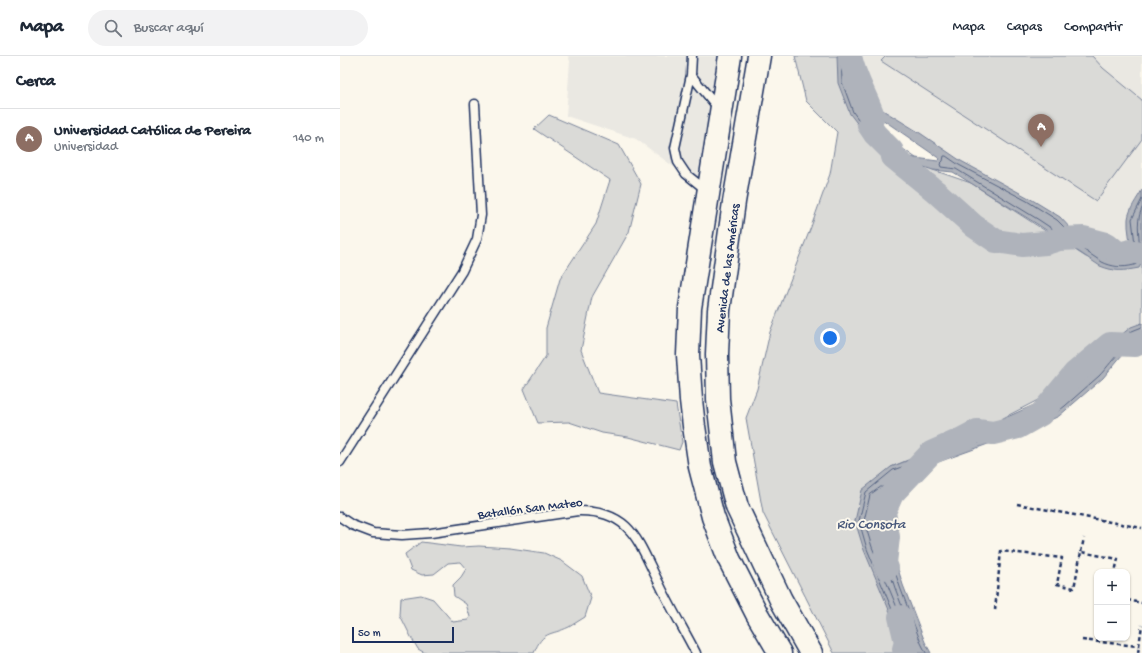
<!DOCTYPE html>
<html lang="es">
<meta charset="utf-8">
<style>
:root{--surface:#fff;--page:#f2f2f3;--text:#1f2937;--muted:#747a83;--line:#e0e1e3;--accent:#2563eb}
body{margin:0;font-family:"Gochi Hand",sans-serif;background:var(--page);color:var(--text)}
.controls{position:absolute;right:12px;bottom:12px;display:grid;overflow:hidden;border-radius:8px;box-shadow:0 1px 3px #0004}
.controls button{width:36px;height:36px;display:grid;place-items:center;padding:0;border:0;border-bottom:1px solid var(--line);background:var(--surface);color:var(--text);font:20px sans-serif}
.scale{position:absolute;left:12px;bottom:10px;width:102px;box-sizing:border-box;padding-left:4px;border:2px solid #1b2f5e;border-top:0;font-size:11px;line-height:14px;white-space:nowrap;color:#1b2f5e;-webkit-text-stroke:3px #fbf7ec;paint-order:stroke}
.you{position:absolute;left:490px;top:282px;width:14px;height:14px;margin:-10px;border:3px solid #fff;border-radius:50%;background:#1a73e8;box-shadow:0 0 0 6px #1a73e833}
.badge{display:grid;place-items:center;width:26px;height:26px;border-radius:50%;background:var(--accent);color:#fff;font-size:13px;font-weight:700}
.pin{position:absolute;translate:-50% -33px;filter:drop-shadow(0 1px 2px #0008)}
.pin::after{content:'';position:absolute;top:21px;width:14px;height:12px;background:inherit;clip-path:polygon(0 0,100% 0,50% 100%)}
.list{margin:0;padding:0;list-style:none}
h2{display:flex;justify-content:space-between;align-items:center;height:52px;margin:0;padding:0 16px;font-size:17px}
h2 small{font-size:13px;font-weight:400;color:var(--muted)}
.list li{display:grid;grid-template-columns:26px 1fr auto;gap:12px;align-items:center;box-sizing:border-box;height:60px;padding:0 16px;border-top:1px solid var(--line)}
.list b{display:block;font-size:15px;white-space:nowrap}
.list p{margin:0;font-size:13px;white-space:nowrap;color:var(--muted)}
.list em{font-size:13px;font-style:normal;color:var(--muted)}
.icon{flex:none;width:22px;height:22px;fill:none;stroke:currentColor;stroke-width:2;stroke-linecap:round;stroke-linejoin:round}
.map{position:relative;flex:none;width:802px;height:597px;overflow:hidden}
header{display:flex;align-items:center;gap:24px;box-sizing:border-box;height:56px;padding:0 20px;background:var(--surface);border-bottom:1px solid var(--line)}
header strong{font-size:19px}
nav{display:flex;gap:22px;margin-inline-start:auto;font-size:14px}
.search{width:280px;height:36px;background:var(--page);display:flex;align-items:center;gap:10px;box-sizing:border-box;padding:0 14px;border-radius:22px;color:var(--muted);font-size:15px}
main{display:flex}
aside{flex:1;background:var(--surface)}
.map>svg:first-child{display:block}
.built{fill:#eae8e2}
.green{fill:#dadad7;stroke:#7a849a}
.water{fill:#afb3bb;stroke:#747e96;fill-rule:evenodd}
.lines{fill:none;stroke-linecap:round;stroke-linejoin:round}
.shore{stroke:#566483;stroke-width:1}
.river{stroke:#afb3bb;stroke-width:24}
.service-casing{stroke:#1b2f5e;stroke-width:11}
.primary-casing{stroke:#1b2f5e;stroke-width:25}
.path{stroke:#1b2f5e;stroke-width:2.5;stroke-dasharray:4 3;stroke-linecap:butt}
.service{stroke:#fbf7ec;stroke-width:8}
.primary{stroke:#fbf7ec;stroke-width:22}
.labels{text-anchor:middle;stroke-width:4;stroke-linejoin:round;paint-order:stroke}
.street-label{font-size:13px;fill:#1b2f5e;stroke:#fbf7ec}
.water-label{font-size:14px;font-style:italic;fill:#47577a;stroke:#fbf7ec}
</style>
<header>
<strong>Mapa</strong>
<div class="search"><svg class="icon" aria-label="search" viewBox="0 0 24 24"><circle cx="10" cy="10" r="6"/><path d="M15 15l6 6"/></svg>Buscar aquí</div>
<nav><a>Mapa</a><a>Capas</a><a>Compartir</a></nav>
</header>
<main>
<aside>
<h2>Cerca<small></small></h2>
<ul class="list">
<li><span class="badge" style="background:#8d6e63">A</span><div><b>Universidad Católica de Pereira</b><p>Universidad</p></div><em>140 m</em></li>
</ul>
</aside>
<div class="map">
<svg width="802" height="597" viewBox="0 0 802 597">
<rect width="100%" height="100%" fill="#fbf7ec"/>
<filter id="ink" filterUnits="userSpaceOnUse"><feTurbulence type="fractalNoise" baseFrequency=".025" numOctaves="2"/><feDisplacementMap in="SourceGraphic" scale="8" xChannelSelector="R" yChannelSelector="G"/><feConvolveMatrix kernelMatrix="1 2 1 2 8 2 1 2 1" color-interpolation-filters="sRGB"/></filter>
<g filter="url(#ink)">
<!-- built -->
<path class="built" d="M 228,0 L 390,0 L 368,136 L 296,83 L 226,60 L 230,5 Z
M 510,0 L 802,0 L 802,134 L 793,149 L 789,174 L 791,188 L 790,195 L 779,198 L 769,196 L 744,182 L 731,173 L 720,161 L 689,142 L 621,105 L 580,77 L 528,45 L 523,38 Z"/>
<!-- green -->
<path class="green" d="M 455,0 L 510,0 L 498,17 L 529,69 L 593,114 L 631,127 L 746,201 L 802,201 L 802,268 L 770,288 L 727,329 L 638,375 L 551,411 L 515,465 L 568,597 L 494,597 L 423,457 L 406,362 L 417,333 L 430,276 L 471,171 L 490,118 L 497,76 L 466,45 Z
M 546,0 L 752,0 L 763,12 L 802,44 L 802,83 L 756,145 L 541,5 Z
M 209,59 L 279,89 L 301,128 L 289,176 L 252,241 L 241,294 L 258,337 L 336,348 L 342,386 L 339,394 L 288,381 L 262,377 L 229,366 L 198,367 L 184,333 L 206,300 L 206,272 L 220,223 L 256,168 L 270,124 L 194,73 Z
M 81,486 L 121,491 L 139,490 L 170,492 L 204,497 L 222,505 L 242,520 L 251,542 L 245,561 C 240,564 234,568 229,571 C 210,580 203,574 194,597 L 85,597 L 78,593 L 71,581 L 60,559 L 61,542 L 81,539 L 93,543 L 113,566 L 128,564 L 130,561 L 126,548 L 114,540 L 113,529 L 121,521 L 126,513 L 120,506 L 108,507 L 94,518 L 82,519 L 71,514 L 65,498 Z"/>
<!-- water -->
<path class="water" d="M 497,0 L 510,0 L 523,38 L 528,45 L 580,77 L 621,105 L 689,142 L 720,161 L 731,173 L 744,182 L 769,196 L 779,198 L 790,194 C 791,184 787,174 788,163 C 789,153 797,143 802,134 L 802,206 L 799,212 C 783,215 775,216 760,210 L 697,168 L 613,116 L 593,114 L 553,101 L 529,83 L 510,58 L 498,27 ZM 533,60 L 539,61 L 600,103 L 598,105 L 568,101 L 552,95 L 535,78 L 529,69 L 529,61 Z
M 802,267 L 802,286 L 795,289 L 782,299 L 763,322 L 719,360 L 681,378 L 648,388 L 590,409 L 561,429 L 552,438 L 544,456 L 548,481 L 563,529 L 585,586 L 591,597 L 567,597 L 524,494 L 515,465 L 522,434 L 551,411 L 618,385 L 654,367 L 718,338 L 754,301 L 791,271 Z"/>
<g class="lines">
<!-- shore -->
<path class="shore" d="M 501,0 L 502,26 L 513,56 L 521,67 L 523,68 L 525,66 L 526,59 L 531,56 L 532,54 L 524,48 L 519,40 L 507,0
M 802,143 L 792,163 L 795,188 L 794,196 L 791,199 L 778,202 L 767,199 L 742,186 L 729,176 L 717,164 L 687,145 L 619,109 L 606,100 L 604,100 L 603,105 L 600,108 L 601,111 L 616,113 L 699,164 L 762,206 C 772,211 783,212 794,209 C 797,208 798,206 802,205
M 802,152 C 794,170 802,181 798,198 L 802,200
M 802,271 L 792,275 L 757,303 L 720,341 L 655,370 L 620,389 L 619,392 L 621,393 C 655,380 696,374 725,350 C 736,340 748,330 759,320 C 771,308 784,285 802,283
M 541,431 L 543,431 L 544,433 L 535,455 L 539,483 L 555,532 L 576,587 L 574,589 L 572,588 L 532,491 L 524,465 L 530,439 Z
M 570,597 L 527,493 L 519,465 L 526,436 L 553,414 L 585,403 L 587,404 L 586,407 L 559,425 L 549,435 L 540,456 L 544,482 L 560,531 L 581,587 L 586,597"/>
<!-- river -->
<path class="river" d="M 510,0 C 514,21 526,40 533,60 L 529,69 L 535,78 L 552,95 L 553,101 L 595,135 L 634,170 L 656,185 L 682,189 L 706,187 L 719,183 L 744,182 L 767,188 L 779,198 L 790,195 L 802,197
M 547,512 L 545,507 L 548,481 L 544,456 L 552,438 L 591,397 L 618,385 L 637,375 L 653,377 L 678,371 L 701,358 L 735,317 L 770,288 L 795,289 L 802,285
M 560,561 L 566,586 L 564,593 L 567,597"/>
<!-- service casing -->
<g class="service-casing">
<path id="service" d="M 352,0 L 351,19 L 378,52
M 351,19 L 335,92 L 338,106 L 346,118 L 366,134
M 0,406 L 122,215 L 137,183 L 141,159 L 135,48
M 0,461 L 12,469 L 33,477 L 62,479 L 91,477 L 238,455 C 293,454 299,489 320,529 C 331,552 344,574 356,597"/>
</g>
<!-- primary casing -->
<g class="primary-casing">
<path id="primary" d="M 390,0 L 350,252 L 348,299 L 351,344 L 354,370 L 360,411 L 373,461 L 389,503 L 417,558 L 440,597
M 419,0 L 394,146 L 379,254 L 377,298 L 378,343 L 385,406 L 397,451 L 441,544 L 471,597"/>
</g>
<!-- path -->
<path class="path" d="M 677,448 L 802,472
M 741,496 L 744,482
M 787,544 L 802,547
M 655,554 L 661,495 L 722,502 L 717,528 L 734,532 L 741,496 L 778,503 L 775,516
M 742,584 L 798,590
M 798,597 L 802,569"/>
<!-- service -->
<use href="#service" class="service"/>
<!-- primary -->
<use href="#primary" class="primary"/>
</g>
</g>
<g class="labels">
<!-- street labels -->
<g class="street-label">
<text transform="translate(386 212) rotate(-83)" y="5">Avenida de las Américas</text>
<text transform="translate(190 451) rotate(-7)" y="5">Batallón San Mateo</text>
</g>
<!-- water labels -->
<g class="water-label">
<text x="531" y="472">Rio Consota</text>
</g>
</g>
</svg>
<div class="controls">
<button>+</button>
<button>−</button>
</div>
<div class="scale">50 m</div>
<div class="you"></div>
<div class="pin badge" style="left:701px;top:91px;background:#8d6e63">A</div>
</div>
</main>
